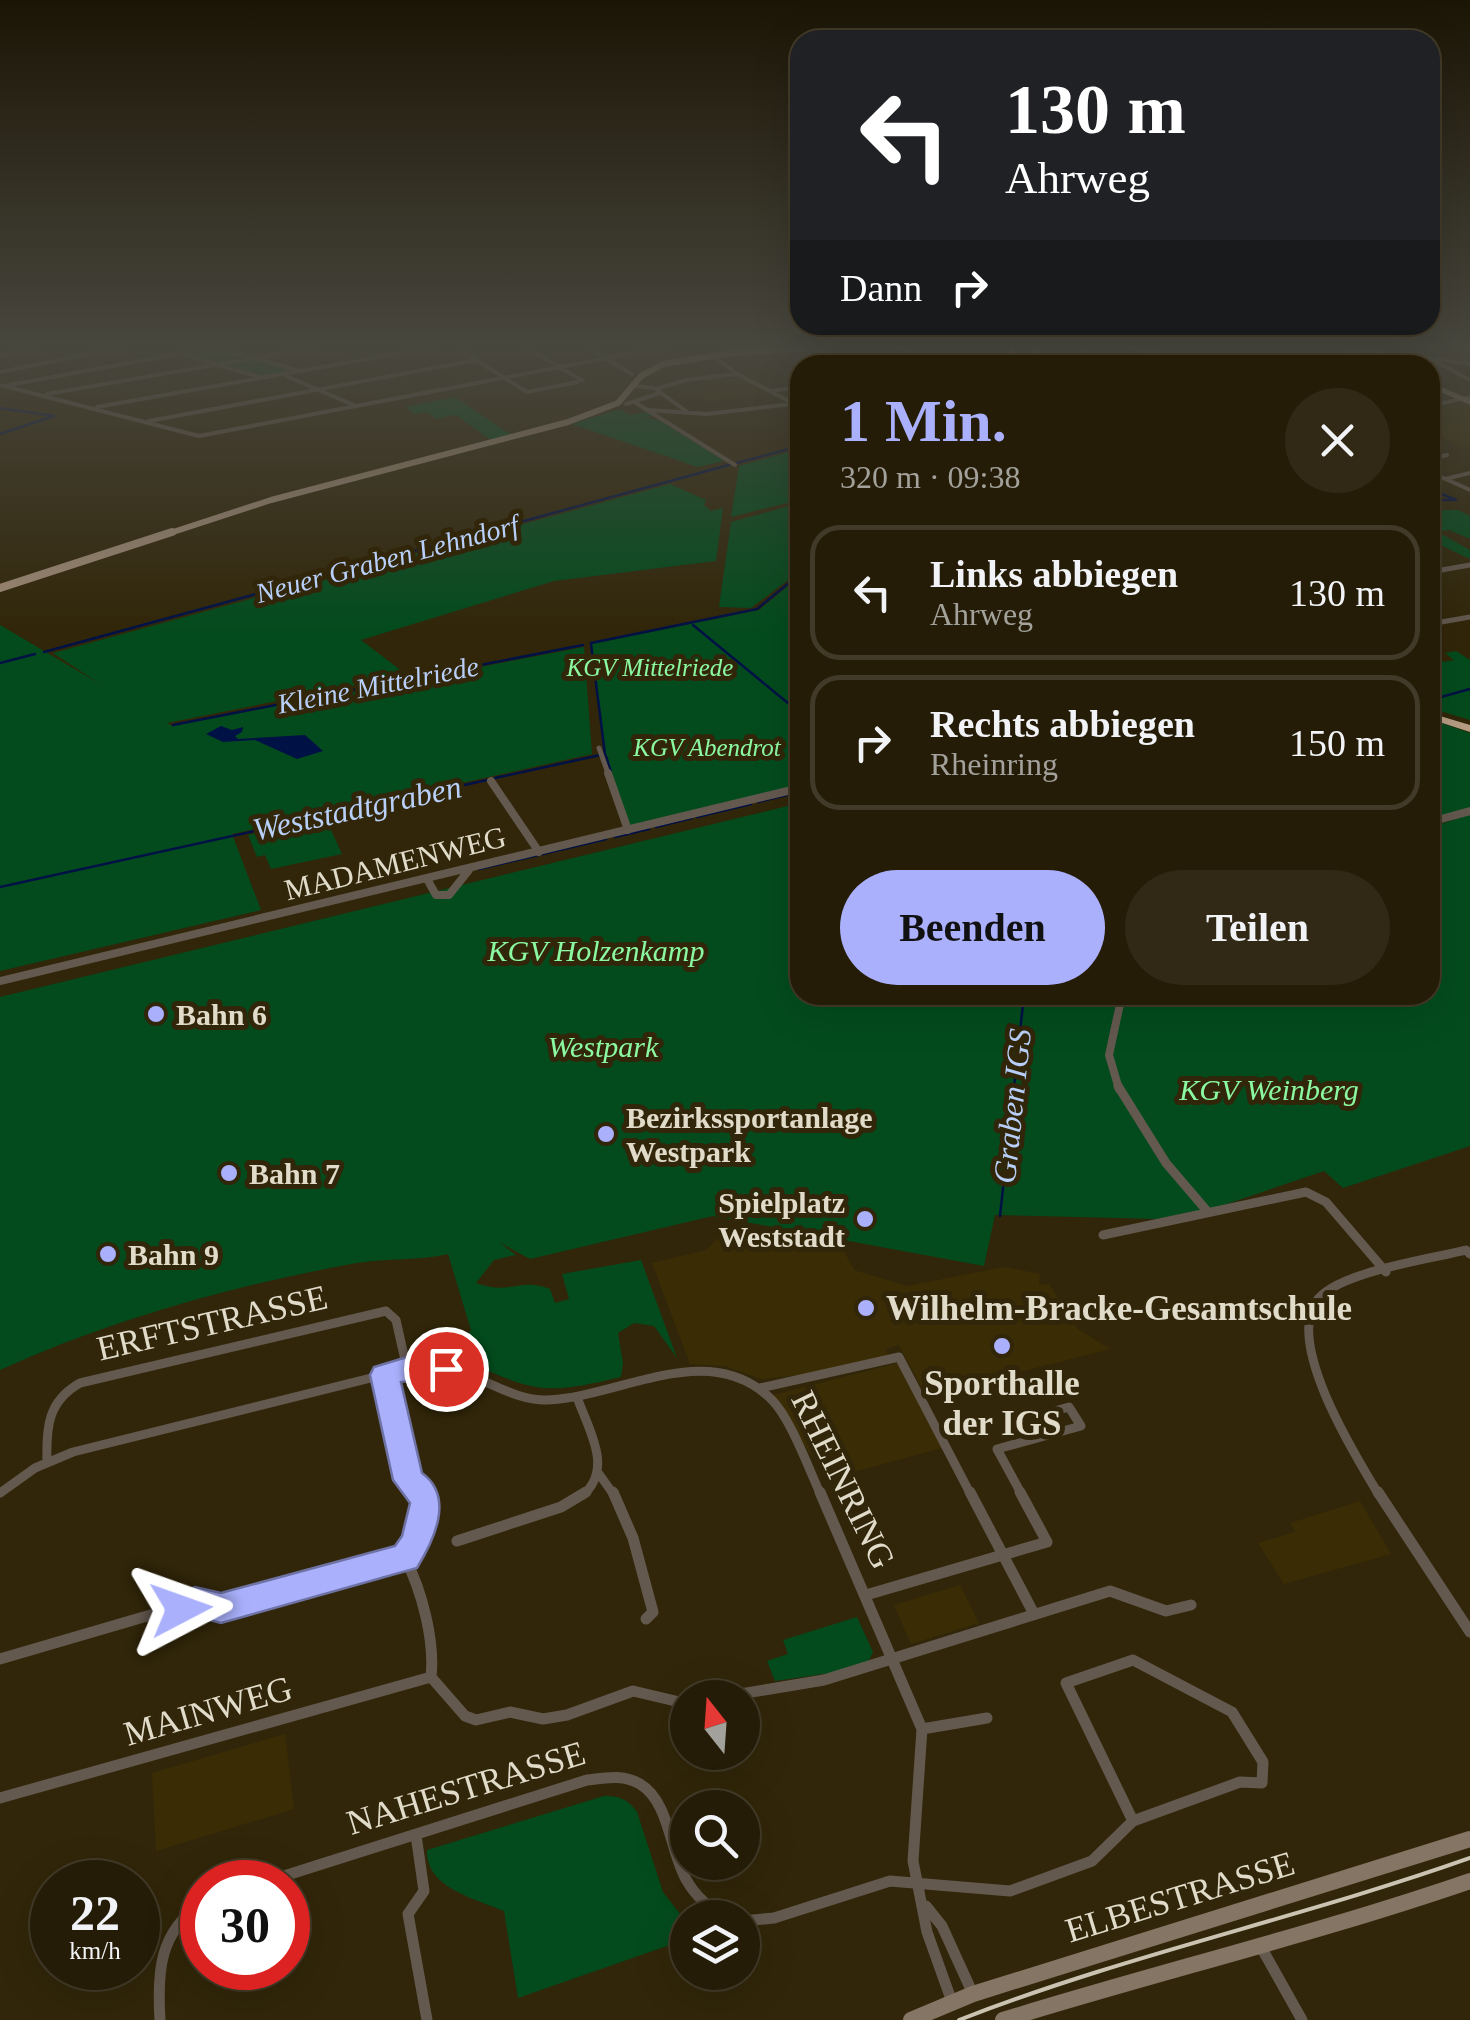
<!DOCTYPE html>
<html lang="de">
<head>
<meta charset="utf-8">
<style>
	:root { --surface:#251c07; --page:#312915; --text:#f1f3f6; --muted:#a3a19b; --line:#423a28; --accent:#aab0fc }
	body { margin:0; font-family:"Times New Roman",serif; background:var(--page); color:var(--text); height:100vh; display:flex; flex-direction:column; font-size:38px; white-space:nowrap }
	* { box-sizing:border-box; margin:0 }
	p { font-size:32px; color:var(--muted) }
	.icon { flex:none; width:55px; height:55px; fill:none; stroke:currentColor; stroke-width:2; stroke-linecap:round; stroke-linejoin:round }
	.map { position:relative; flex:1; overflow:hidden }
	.drawer { position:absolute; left:790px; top:355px; width:650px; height:650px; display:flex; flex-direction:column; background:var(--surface); border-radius:30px; box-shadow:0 10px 40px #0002,0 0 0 2px var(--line) }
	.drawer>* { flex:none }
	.guide { position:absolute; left:790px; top:30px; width:650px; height:305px; border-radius:30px; box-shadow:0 10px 40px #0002,0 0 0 2px var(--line); background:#202124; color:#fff; overflow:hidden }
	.needle { width:65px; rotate:343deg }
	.tools { position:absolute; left:670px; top:1680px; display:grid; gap:20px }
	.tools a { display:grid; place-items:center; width:90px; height:90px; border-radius:50%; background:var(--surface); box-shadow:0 10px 40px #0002,0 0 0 2px var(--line); font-size:50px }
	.speed { position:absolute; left:30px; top:1860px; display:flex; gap:20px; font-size:50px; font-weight:700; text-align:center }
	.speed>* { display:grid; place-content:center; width:130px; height:130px; border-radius:50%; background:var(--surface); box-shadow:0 10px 40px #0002,0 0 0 2px var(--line); line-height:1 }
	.speed small { font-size:25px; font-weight:400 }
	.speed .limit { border:15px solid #d22; background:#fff; color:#111 }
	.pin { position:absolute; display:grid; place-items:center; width:85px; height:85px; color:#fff; margin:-42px; border:5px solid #fff; border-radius:50%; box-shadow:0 2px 10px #0007 }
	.me { position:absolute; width:110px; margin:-55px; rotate:86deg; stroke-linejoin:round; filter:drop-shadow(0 0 8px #0008) }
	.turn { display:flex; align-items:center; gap:35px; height:210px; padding:0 50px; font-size:45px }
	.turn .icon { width:130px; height:130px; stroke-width:2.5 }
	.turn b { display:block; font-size:70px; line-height:85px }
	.then { display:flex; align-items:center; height:95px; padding:0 50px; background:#0003; gap:20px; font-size:38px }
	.round { display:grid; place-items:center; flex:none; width:105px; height:105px; border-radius:52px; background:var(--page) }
	.headline { display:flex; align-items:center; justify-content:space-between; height:170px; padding:0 50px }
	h1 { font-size:60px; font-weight:800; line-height:75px; color:var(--accent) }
	.action { display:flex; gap:20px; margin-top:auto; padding:20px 50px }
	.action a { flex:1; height:115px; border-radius:60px; background:var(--accent); color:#111; font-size:40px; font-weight:800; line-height:115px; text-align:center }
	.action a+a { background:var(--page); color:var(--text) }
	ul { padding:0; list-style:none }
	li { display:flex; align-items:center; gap:30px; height:135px; margin:0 20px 15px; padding:0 30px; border:5px solid var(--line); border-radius:30px }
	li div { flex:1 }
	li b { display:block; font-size:38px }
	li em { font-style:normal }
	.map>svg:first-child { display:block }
	.built { fill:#3a2d06 }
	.green { fill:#034b1d }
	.water { fill:#001145 }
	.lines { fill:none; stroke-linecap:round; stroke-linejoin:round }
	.stream { stroke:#001145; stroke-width:2.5 }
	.street-far4 { stroke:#64594f; stroke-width:4 }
	.street-far3 { stroke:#64594f; stroke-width:5 }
	.street-far2 { stroke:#64594f; stroke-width:8 }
	.street-far1 { stroke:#64594f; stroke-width:9 }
	.street { stroke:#64594f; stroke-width:11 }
	.secondary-far1 { stroke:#857565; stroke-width:5 }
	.secondary { stroke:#857565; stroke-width:16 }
	.primary-far1 { stroke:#9f8a75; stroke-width:6 }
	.primary { stroke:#9f8a75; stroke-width:8 }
	.highway { fill:#b79d84; fill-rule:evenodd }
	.tram { stroke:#cac3b1; stroke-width:4 }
	.route { fill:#aab0fc; stroke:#6e72a4; stroke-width:2.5 }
	.poi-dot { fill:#aab0fc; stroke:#312609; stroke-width:4 }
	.labels { text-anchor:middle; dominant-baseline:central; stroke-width:10; stroke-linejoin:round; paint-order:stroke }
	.far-park-label { font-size:25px; font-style:italic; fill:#8bf9a2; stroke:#312609 }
	.far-water-label { font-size:28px; font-style:italic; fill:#b8d0f9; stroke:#312609 }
	.street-label { font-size:30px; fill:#e1dbca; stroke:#312609 }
	.park-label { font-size:30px; font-style:italic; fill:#8bf9a2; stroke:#312609 }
	.poi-label { font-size:30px; font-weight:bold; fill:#e1dbca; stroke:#312609; text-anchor:start }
	.water-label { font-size:32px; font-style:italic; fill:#b8d0f9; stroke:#312609 }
	.near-poi-label { font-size:35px; font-weight:bold; fill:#e1dbca; stroke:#312609; text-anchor:start }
	.near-street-label { font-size:35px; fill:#e1dbca; stroke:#312609 }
</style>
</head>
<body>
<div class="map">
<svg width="1470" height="2020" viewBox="0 0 1470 2020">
	<rect width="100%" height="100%" fill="#312609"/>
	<path class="built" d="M719 376 724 380 741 378 766 391 706 402 699 392 707 391 702 386 708 384 699 379Z
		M1465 403 1470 405V446L1460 448 1430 429V410Z
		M731 1226 835 1243 843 1249 854 1270 907 1286 1005 1267 1040 1274 1039 1285 1049 1284 1078 1329 1110 1349 926 1396 899 1345 885 1349 889 1356 818 1373 761 1379 725 1366 690 1364 652 1263 706 1250Z
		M898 1363 942 1448 828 1479 770 1396Z
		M1360 1501 1391 1554 1284 1584 1258 1543 1295 1532 1290 1523Z
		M960 1585 979 1623 911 1644 894 1605Z
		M285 1734 294 1809 156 1851 152 1773Z"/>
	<path class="green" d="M216 347 300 372 263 378 180 354Z
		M455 397 508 433 513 434 491 440 456 415 436 419 427 412 415 414 405 407Z
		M620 409 630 415 647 412 652 416 645 418 659 420 724 461 698 467 572 424Z
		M800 449V500L731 517 739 466Z
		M670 484 706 500 704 505 711 511 723 508 716 561 554 581 361 640 407 675 167 723 172 726 584 647 592 754 232 834 261 910 0 971V625L100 684 53 653Z
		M800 503V571L751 608 719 607 731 522Z
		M1430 510H1458L1470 516V539L1449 530 1438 532 1470 550V559L1430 540Z
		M800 576V785L629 826 604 748 592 644 759 610Z
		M1456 651 1470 660V720L1430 708V700L1434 698H1430V653L1444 662 1454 660 1445 653Z
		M1430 719 1470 733V809L1430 820Z
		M800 803V995H1170L1178 1003 1207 995H1430V828L1470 814V1146L1343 1188 1324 1171 1221 1206 1158 1219 995 1215 984 1266 713 1216 530 1259 499 1242 516 1255 494 1260 476 1283C511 1296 518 1277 550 1289L555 1303 569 1299 562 1274 641 1260 677 1358 654 1326 634 1323 618 1333 623 1363 621 1377C544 1395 537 1393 466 1361L462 1340 471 1330 448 1254C418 1261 387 1258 357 1263 235 1285 113 1319 0 1370V997Z
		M326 819 342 854 271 869 265 855 257 857 248 835Z
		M857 1617 873 1652 868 1662 837 1672 775 1681 767 1661 788 1654 783 1640Z
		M604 1796C619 1796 628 1799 637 1812L663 1892 687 1923V1939L518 1998 504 1911C474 1898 426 1888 427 1850Z"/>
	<path class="water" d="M221 726 232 730 243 727 242 732 235 736 238 739 305 735 323 751 297 759 255 740 223 742 206 734Z"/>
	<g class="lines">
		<path class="stream" d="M1260 347 1278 360
			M0 408 54 416 0 434
			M737 463 800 446
			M1430 489 1456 500
			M1430 500H1455
			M693 625 800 713
			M591 643 757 609 800 574
			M44 652 729 465
			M0 663 35 654
			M1430 700 1470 689
			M173 725 583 645
			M606 756 611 772
			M495 778 605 754 591 644
			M758 802 800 792
			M697 817 751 804
			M656 827 692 818
			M615 837 649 829
			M479 869 606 839
			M0 887 487 780
			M1000 1216 1024 995"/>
		<path class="street-far4" d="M216 347 296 370
			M455 347 527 392 578 382
			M526 347 583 381
			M585 347 632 374
			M818 347 841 365
			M900 347 938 365
			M1131 347 1205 365
			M1451 347 1470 350
			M186 355 259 377
			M712 355 737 374 795 404
			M0 356 39 347
			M1197 363 1226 354
			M1470 364 1429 358 1470 380
			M888 365 923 358
			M1065 365 1089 347
			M1290 365 1373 348
			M0 372 124 347
			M286 376 356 406
			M0 385 199 436 665 347
			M9 385 215 347
			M634 386 654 388 686 411
			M656 389 686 380 737 374
			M771 391 800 387
			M47 394 318 347
			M636 403 735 465
			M626 404 660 393
			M1430 406 1470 397
			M97 407 435 347
			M648 410 707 414 800 403
			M149 421 477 360
			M1430 443 1437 446
			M1430 459 1447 455
			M1430 472 1470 490
			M1445 479 1470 473"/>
		<path class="street-far3" d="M1430 572 1470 565
			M1430 624 1470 617
			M599 748 609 776"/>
		<path class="street-far2" d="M608 773 628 830
			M491 781 539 852
			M1430 822 1470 811
			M427 879 436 895H449L469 870
			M0 981 800 788
			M1119 1089 1109 1055 1122 995"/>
		<path class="street-far1" d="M1118 1086 1166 1163 1207 1211
			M1103 1235 1306 1192 1326 1202 1386 1272
			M384 1375 408 1480 421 1495
			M760 1388 899 1357 971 1495
			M577 1397C588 1429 614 1468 583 1495
			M47 1461C46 1427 48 1401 80 1383L386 1311 396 1320 407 1369
			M599 1474 614 1495
			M0 1493 35 1468 73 1452 407 1369C424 1370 444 1368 460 1373 490 1380 515 1401 547 1400 621 1397 709 1337 772 1400 791 1419 809 1470 821 1495
			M1022 1495 997 1449 1081 1426 1069 1407 1044 1414 1054 1433
			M1379 1495C1355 1455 1288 1348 1315 1303 1333 1272 1432 1259 1466 1250L1470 1254"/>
		<path class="street" d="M419 1492 423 1518 405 1558C422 1591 435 1641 431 1677
			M613 1492 633 1538 653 1612 646 1619
			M820 1492 922 1729 913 1861 927 1932 952 2002
			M970 1492 1034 1614
			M1378 1492 1470 1632
			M457 1541 561 1507 586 1492
			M866 1595 1047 1542 1020 1492
			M0 1659 195 1602 221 1608 405 1558
			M1133 1660 1232 1712 1263 1762 1262 1783 1240 1782 1133 1821 1066 1683Z
			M431 1677 465 1716 476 1720 510 1712 543 1719 567 1715 633 1691 688 1704
			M716 1698 824 1680 1110 1591 1166 1611 1191 1605
			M922 1729 987 1718
			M0 1798 431 1677
			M416 1835 424 1891 408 1914 427 2020
			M265 1882 587 1780C605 1778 623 1774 640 1784 670 1802 670 1853 687 1881 697 1898 709 1907 725 1918
			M926 1906 942 1926 973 1994
			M742 1921 774 1918 890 1881 1010 1891 1092 1861 1133 1821
			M1261 1947 1302 2020
			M160 2020C157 1972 159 1932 202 1903"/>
		<path class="secondary-far1" d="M1372 347 1396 365
			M1430 385 1470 402"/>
		<path class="secondary" d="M911 2020 973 1994 1470 1839
			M1003 2020C1158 1972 1316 1934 1470 1881"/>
		<path class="primary-far1" d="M164 535 271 500 568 422 618 403 641 376 663 364 731 353 822 347"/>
		<path class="primary" d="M0 588 172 532"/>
		<path class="highway" d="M1009 347H1015L1016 365H1010Z
			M1034 347H1041L1029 365H1023Z
			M1430 713 1470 725V732L1430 719Z"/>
		<path class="tram" d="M959 2020C1125 1955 1301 1918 1470 1858"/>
	</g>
	<linearGradient id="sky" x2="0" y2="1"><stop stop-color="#1b1505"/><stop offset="0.55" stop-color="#48473e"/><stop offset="1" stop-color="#48473e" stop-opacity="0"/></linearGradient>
	<rect width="1470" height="630" fill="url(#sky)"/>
	<path class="route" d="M407 1357 457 1361 461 1369 457 1377 401 1382 422 1473C455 1497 434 1540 417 1568L221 1623 198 1617 181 1624 169 1620 164 1609 169 1598 195 1587 221 1593 395 1546 402 1536 410 1503 393 1480 370 1375 374 1367Z"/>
	<g class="poi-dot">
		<circle cx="156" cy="1014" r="10"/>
		<circle cx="606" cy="1134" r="10"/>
		<circle cx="229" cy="1173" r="10"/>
		<circle cx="865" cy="1219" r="10"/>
		<circle cx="108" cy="1254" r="10"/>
		<circle cx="866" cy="1308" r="10"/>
		<circle cx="1002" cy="1346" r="10"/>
	</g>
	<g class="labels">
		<g class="far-park-label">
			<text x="650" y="667">KGV Mittelriede</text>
			<text x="707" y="747">KGV Abendrot</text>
		</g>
		<g class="far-water-label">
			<text transform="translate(387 559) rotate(-15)">Neuer Graben Lehndorf</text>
			<text transform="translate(378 685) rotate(-11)">Kleine Mittelriede</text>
		</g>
		<g class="street-label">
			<text transform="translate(395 863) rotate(-14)">MADAMENWEG</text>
		</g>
		<g class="park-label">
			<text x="596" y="950">KGV Holzenkamp</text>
			<text x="603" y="1046">Westpark</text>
			<text x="1269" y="1089">KGV Weinberg</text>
		</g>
		<g class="poi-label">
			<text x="176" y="1014">Bahn 6</text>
			<text x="626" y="1117">Bezirkssportanlage<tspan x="626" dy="34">Westpark</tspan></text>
			<text x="249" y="1173">Bahn 7</text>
			<text x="845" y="1202" text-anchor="end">Spielplatz<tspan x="845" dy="34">Weststadt</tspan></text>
			<text x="128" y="1254">Bahn 9</text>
		</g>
		<g class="water-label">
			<text transform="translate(357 808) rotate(-12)">Weststadtgraben</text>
			<text transform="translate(1012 1106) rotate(-84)">Graben IGS</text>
		</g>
		<g class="near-poi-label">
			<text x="886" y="1308">Wilhelm-Bracke-Gesamtschule</text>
			<text x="1002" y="1383" text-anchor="middle">Sporthalle<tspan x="1002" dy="40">der IGS</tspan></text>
		</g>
		<g class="near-street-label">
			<text transform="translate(212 1323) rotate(-13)">ERFTSTRASSE</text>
			<text transform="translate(843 1480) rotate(64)">RHEINRING</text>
			<text transform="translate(208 1711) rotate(-16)">MAINWEG</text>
			<text transform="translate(466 1788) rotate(-17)">NAHESTRASSE</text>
			<text transform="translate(1180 1897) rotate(-17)">ELBESTRASSE</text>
		</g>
	</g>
</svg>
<div class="tools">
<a><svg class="needle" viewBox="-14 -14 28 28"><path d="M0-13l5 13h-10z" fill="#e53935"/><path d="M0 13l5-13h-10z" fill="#a3a19b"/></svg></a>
<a><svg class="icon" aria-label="search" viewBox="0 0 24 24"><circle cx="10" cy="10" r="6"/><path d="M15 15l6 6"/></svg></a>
<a><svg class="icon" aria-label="layers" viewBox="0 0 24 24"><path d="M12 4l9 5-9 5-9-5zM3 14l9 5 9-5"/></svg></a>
</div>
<div class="speed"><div>22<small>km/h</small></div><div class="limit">30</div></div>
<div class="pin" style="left:446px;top:1369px;background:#d93025"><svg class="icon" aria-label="arrive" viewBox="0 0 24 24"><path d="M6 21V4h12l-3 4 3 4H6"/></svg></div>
<svg class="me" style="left:181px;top:1609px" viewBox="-20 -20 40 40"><path d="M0-17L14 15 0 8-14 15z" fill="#aab0fc" stroke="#fff" stroke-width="4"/></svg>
<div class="guide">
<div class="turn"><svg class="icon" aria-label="left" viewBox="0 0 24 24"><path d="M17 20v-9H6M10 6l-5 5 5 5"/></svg><div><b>130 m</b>Ahrweg</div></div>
<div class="then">Dann<svg class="icon" aria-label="right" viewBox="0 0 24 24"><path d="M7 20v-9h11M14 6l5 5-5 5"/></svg></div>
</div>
<section class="drawer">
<div class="headline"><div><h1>1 Min.</h1><p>320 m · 09:38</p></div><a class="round"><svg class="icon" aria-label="close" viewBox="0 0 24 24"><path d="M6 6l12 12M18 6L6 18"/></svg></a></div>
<ul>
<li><svg class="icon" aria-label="left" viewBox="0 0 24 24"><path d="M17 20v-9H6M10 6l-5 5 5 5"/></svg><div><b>Links abbiegen</b><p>Ahrweg</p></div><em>130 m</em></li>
<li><svg class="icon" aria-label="right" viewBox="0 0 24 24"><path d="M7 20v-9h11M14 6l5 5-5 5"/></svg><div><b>Rechts abbiegen</b><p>Rheinring</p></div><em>150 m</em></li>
</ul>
<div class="action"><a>Beenden</a><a>Teilen</a></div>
</section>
</div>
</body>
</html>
